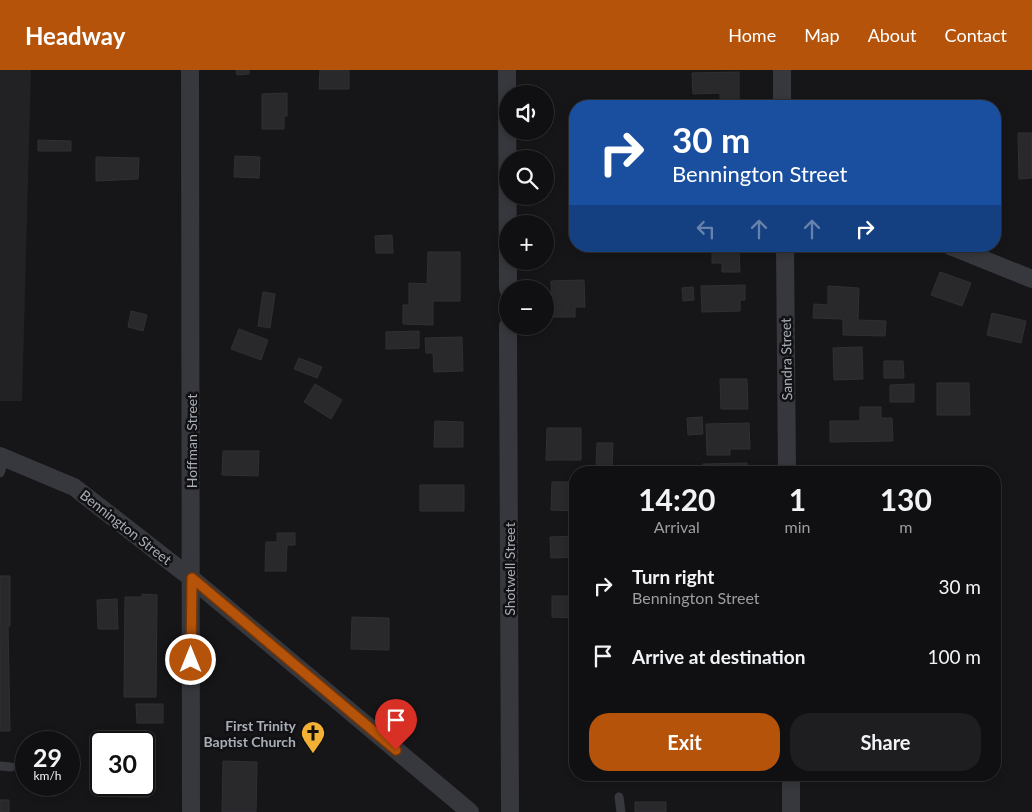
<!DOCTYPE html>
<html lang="en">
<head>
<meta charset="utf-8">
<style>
	:root { --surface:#101012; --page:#1e1e20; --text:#f1f3f6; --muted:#9c9d9f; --line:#303032; --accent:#b45309 }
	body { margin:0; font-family:Lato,sans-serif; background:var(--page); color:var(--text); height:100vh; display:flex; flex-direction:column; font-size:19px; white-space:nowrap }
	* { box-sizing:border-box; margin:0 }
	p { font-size:16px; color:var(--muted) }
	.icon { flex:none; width:28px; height:28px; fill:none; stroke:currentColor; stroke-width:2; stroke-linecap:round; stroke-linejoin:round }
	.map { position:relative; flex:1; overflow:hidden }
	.panel { position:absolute; left:569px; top:396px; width:432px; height:315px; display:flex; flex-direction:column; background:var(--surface); border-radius:20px; box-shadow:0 2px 8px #0003,0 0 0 1px var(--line) }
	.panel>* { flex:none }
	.guide { position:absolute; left:569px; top:30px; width:432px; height:152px; border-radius:20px; box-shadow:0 2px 8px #0003,0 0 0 1px var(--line); background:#1a4fa0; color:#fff; overflow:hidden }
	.fabs { position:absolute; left:499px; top:15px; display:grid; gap:10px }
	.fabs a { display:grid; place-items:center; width:55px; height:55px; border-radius:50%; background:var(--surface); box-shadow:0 2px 8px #0003,0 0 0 1px var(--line); font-size:25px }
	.speed { position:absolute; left:15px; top:661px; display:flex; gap:10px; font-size:25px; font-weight:700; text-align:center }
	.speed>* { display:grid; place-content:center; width:65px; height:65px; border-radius:50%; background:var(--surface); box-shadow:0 2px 8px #0003,0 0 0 1px var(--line); line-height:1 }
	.speed small { font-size:12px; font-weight:400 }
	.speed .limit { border:2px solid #111; border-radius:8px; background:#fff; color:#111 }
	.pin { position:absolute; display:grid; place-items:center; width:42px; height:42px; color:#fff; margin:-51px -21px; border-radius:50% 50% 50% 0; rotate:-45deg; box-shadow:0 0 5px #0007 }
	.pin .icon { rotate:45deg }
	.me { position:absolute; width:55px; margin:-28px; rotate:0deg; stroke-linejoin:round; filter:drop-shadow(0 0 4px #0008) }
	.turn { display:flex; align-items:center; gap:18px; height:105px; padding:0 20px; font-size:22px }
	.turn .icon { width:65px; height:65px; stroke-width:2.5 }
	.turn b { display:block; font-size:35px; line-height:42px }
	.lanes { display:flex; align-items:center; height:48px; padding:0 20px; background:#0003; justify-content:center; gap:25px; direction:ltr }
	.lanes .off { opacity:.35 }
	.eta { display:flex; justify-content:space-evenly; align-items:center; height:85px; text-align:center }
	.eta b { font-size:30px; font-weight:700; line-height:35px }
	.cta { display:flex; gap:10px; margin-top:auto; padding:10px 20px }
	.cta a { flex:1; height:58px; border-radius:20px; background:var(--accent); color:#fff; font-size:20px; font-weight:700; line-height:58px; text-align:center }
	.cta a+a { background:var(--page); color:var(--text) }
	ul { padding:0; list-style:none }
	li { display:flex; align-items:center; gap:15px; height:70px; padding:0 20px }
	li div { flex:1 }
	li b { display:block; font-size:19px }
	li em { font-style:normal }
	header { display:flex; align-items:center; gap:30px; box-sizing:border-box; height:70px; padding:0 25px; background:var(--accent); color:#fff }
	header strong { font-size:24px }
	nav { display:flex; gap:28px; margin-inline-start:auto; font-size:18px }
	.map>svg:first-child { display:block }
	.built { fill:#222225 }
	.building { fill:#29292c; stroke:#303034 }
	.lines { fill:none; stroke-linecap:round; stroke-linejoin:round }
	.lane { stroke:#37383d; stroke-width:9 }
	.street { stroke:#37383d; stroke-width:18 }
	.route-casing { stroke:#753606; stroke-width:12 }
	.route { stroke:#b45309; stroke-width:9 }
	.labels { text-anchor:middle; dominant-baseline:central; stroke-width:5; stroke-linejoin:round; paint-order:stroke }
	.street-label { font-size:14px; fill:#a8adb8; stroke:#111113 }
	.poi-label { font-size:14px; font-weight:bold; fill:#a8adb8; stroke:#111113; text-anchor:end }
</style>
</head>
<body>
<header>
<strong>Headway</strong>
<nav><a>Home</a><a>Map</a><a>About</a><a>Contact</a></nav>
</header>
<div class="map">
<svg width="1032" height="742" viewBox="0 0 1032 742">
	<rect width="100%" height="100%" fill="#161618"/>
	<path class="built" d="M0 0H31L22 331H0Z"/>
	<path class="building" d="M236 0H249V4L237 5Z
		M320 0H349V19H319Z
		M739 2V36H720V23L693 24 692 3Z
		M287 23V46H284V59H262V24Z
		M1018 63H1032V108L1019 109Z
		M38 70 71 71V81H38Z
		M235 86 260 87 259 108 234 107Z
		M96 87 139 88 138 109 96 111Z
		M392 165 393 183H376L375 166Z
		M712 176H739L740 202H722V193H712Z
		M428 182H460V231H433V255L403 254V235H409V213L427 214Z
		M940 202 971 213 962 236 931 225Z
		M584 210 585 237H575V247H552L551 211Z
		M745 215V230H740V241L702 242 701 216Z
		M828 216 859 218 858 250 886 251 885 266 843 265V249L813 248 814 234 828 235Z
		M693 217 694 230 683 231 682 218Z
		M263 222 275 224 270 258 258 256Z
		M131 241 147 245 143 261 128 257Z
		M992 243 1026 251 1021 273 987 265Z
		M239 259 268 270 261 290 231 279Z
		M419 261V278L386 279V262Z
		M462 267 463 301 434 302 433 283H426L425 268Z
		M862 277 863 309 834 310 833 278Z
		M299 288 322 297 317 308 294 299Z
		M884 291H903L904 308H884Z
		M720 309H747L748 339H721Z
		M937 313H969L970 345H937Z
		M315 314 342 330 331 349 304 332Z
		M914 314V332H890V315Z
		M860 337H881V348H892L893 371 830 372V351H860Z
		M702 347 703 364 688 365 687 348Z
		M435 351 463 352V377H434Z
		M749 353 750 379H730V385H707L706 354Z
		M547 358H581V390H546Z
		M597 373H613L612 397H596Z
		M223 381H259L258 406 222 405Z
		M747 393V402H703V394Z
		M552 412H575V441L551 440Z
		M420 415H464V441H420Z
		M277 463H295V475H287L286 501H265L266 472H277Z
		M575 466V487L551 488 550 467Z
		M0 506H10V556H8L10 661H0Z
		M142 524 157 525 156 627H124L125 527H142Z
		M552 526H575V548L552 547Z
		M117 529 118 559H98L97 530Z
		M352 547 389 548V580L351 579Z
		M136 634H163V653H137Z
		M223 691 257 692 256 742H222Z
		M144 701H148L149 727H121V715H144Z
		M0 730H9V742H0Z
		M635 732H666V742H635Z"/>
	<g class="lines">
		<path class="lane" d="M0 403 5 388
			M0 696 11 697
			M619 727 621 742"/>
		<path class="street" d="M190 0 191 742
			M507 0 508 219
			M782 0V36
			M785 176 787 402
			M950 176 1032 209
			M508 256 510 742
			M0 386 74 417 191 508 470 742
			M791 705V742"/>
	</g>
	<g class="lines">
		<g class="route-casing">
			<path id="route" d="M191 590 192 508 396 680"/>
		</g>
		<use href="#route" class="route"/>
	</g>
	<defs>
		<g id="church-pin" transform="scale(1.25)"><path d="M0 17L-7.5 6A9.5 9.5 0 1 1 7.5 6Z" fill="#f2b134" stroke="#111113"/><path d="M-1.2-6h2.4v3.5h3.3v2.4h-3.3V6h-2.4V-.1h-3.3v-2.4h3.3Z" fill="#111"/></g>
	</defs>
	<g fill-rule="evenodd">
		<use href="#church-pin" x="313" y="663"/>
	</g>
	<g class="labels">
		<g class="street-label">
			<text transform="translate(786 289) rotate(-91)">Sandra Street</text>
			<text transform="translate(191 371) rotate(-90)">Hoffman Street</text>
			<text transform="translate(126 457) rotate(38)">Bennington Street</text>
			<text transform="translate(509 499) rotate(-90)">Shotwell Street</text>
		</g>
		<g class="poi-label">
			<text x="296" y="655">First Trinity<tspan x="296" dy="16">Baptist Church</tspan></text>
		</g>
	</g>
</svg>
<div class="fabs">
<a><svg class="icon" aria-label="sound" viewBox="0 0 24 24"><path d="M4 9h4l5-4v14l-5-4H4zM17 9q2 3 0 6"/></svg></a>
<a><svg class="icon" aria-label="search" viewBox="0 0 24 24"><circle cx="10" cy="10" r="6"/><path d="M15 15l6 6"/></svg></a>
<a>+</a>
<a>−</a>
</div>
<div class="speed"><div>29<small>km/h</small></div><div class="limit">30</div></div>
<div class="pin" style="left:396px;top:680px;background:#d93025"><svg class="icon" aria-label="arrive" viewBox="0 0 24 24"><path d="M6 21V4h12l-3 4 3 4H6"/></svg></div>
<svg class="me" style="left:191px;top:590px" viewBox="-20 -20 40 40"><circle r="17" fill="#b45309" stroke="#fff" stroke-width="3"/><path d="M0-11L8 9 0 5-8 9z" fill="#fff"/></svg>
<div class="guide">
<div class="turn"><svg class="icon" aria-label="right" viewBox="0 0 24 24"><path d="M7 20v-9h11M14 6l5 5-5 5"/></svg><div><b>30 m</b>Bennington Street</div></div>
<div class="lanes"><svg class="icon off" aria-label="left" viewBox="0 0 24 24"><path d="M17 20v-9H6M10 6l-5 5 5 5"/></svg><svg class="icon off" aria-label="ahead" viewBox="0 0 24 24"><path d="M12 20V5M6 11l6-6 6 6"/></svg><svg class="icon off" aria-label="ahead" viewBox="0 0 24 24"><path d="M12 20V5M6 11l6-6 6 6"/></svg><svg class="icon" aria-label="right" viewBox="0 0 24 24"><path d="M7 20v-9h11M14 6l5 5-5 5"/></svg></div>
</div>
<section class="panel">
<div class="eta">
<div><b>14:20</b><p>Arrival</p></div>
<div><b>1</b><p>min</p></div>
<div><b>130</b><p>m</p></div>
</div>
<ul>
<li><svg class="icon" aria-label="right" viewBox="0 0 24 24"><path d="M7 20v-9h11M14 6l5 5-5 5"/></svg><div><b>Turn right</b><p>Bennington Street</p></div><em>30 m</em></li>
<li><svg class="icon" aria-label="arrive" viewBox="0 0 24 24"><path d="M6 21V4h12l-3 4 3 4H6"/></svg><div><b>Arrive at destination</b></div><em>100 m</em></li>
</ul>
<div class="cta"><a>Exit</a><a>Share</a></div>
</section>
</div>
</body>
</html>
